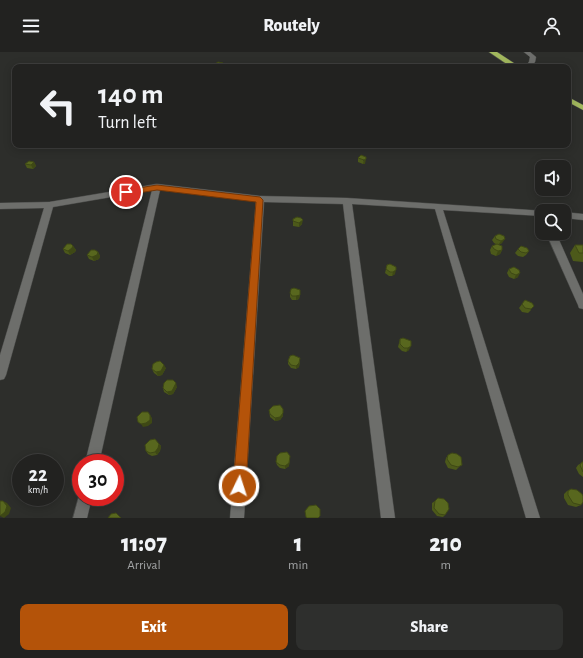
<!DOCTYPE html>
<html lang="en">
<head>
<meta charset="utf-8">
<style>
	:root { --surface:#222220; --page:#2e2f2d; --text:#f1f3f6; --muted:#a2a4a5; --line:#3f3f3e; --accent:#b45309 }
	body { margin:0; font-family:"Alegreya Sans",sans-serif; background:var(--page); color:var(--text); height:100vh; display:flex; flex-direction:column; font-size:15px; white-space:nowrap }
	* { box-sizing:border-box; margin:0 }
	p { font-size:13px; color:var(--muted) }
	.icon { flex:none; width:22px; height:22px; fill:none; stroke:currentColor; stroke-width:2; stroke-linecap:round; stroke-linejoin:round }
	.map { position:relative; height:466px; overflow:hidden }
	.drawer { display:flex; flex-direction:column; background:var(--surface); flex:1 }
	.drawer>* { flex:none }
	.guide { position:absolute; left:12px; top:12px; width:559px; height:84px; border-radius:8px; box-shadow:0 2px 10px #0003,0 0 0 1px var(--line); background:#222220; color:var(--text); overflow:hidden }
	.tools { position:absolute; left:535px; top:108px; display:grid; gap:8px }
	.tools a { display:grid; place-items:center; width:36px; height:36px; border-radius:8px; background:var(--surface); box-shadow:0 2px 10px #0003,0 0 0 1px var(--line); font-size:20px }
	.speed { position:absolute; left:12px; top:402px; display:flex; gap:8px; font-size:20px; font-weight:700; text-align:center }
	.speed>* { display:grid; place-content:center; width:52px; height:52px; border-radius:50%; background:var(--surface); box-shadow:0 2px 10px #0003,0 0 0 1px var(--line); line-height:1 }
	.speed small { font-size:10px; font-weight:400 }
	.speed .limit { border:6px solid #d22; background:#fff; color:#111 }
	.pin { position:absolute; display:grid; place-items:center; width:34px; height:34px; color:#fff; margin:-17px; border:2px solid #fff; border-radius:50%; box-shadow:0 1px 4px #0007 }
	.me { position:absolute; width:44px; margin:-22px; rotate:4deg; stroke-linejoin:round; filter:drop-shadow(0 0 3px #0008) }
	.turn { display:flex; align-items:center; gap:14px; height:84px; padding:0 20px; font-size:18px }
	.turn .icon { width:52px; height:52px; stroke-width:2.5 }
	.turn b { display:block; font-size:28px; line-height:34px }
	.eta { display:flex; justify-content:space-evenly; align-items:center; height:68px; text-align:center }
	.eta b { font-size:24px; font-weight:800; line-height:28px }
	.action { display:flex; gap:8px; margin-top:auto; padding:8px 20px }
	.action a { flex:1; height:46px; border-radius:8px; background:var(--accent); color:#fff; font-size:16px; font-weight:800; line-height:46px; text-align:center }
	.action a+a { background:var(--page); color:var(--text) }
	header { display:flex; justify-content:space-between; align-items:center; height:52px; padding:0 20px; background:var(--surface); font-size:18px; font-weight:800 }
	.map>svg:first-child { display:block }
	.lines { fill:none; stroke-linecap:round; stroke-linejoin:round }
	.minor-casing { stroke:#494a48; stroke-width:1 }
	.highway-casing { stroke:#494a48; stroke-width:1 }
	.minor { fill:#6d6e6b; fill-rule:evenodd }
	.highway { fill:#a2b85d; fill-rule:evenodd }
	.wall { fill:#4c591a }
	.shaded-wall { fill:#3e4815 }
	.building { fill:#58671e; stroke:#3e4815 }
	.route { fill:#b45309; stroke:#753606 }
</style>
</head>
<body>
<header><svg class="icon" aria-label="menu" viewBox="0 0 24 24"><path d="M4 6h16M4 12h16M4 18h16"/></svg>Routely<svg class="icon" aria-label="person" viewBox="0 0 24 24"><circle cx="12" cy="8" r="4"/><path d="M4 21q1-7 8-7t8 7"/></svg></header>
<div class="map">
<svg width="583" height="466" viewBox="0 0 583 466">
	<rect width="100%" height="100%" fill="#2d2e2b"/>
	<g class="lines">
		<g class="minor-casing">
			<path id="minor" d="M524 0H530L536 5 535 10 530 15H524L529 10 530 5Z
				M157 132 260 144 347 146 545 159H542V164L443 158 540 466H526L435 157 352 152 395 466H381L343 152 264 150 244 466H230L256 149 160 138 99 411H85L152 138 53 155 6 323 4 327 0 328V303L44 156 0 157V151L49 150Z
				M564 160 583 162V168L564 166Z
				M546 181H556L583 242V257L579 256 578 253Z
				M80 440 81 445H92L87 466H73Z"/>
		</g>
		<g class="highway-casing">
			<path id="highway" d="M489 0H497L520 15H511Z
				M568 45 583 53V58L568 50Z"/>
		</g>
		<use href="#minor" class="minor"/>
		<use href="#highway" class="highway"/>
	</g>
	<path class="wall" d="M218 10 224 15H215V12Z
		M30 93H40V96L32 97Z
		M361 103 365 112H363L358 110V106Z
		M34 110 36 114 33 117 27 116 25 112Z
		M293 167 302 172 299 175 293 174Z
		M495 184H504L502 191 498 193 494 191 492 188Z
		M575 193H583V210L573 209 570 201Z
		M73 194 76 198 75 200 70 203 65 201 63 197Z
		M492 194 502 198 500 202 496 204 491 202 490 198Z
		M518 197 529 199 526 203 523 205 518 204 515 201Z
		M98 200 100 204 99 207 94 209 89 207 87 203Z
		M390 212 395 222 392 224H389L385 221 387 213Z
		M514 215 518 225 514 227 509 225 507 221 509 217Z
		M290 241 300 242 299 247 296 248H292L290 245Z
		M525 248 531 258 528 261 522 260 519 256Z
		M400 287 409 298 406 300 402 299 398 295Z
		M288 309H300L299 315 296 317 291 316 288 312Z
		M166 316 162 323 158 324 154 321 152 317Z
		M177 335 173 342 169 343 164 340 163 336Z
		M283 357V364L280 368 275 369 270 365 269 358Z
		M159 392 161 394 160 399 157 403 152 404 148 402 146 399Z
		M448 403 459 415 456 418 448 416 445 410 446 406Z
		M290 404 289 414 285 417 280 416 277 413 276 410Z
		M583 410V425L579 422 576 416 578 413Z
		M571 437 581 453 576 455 568 453 564 446V442L567 439Z
		M435 449 445 463 443 465 437 464 432 458V451Z"/>
	<path class="shaded-wall" d="M223 11 224 15H220L219 13Z
		M366 107 365 112H363L364 108Z
		M34 110 36 114 33 117 31 113Z
		M303 168 302 172 299 175V171Z
		M505 187 502 191 498 193 501 189Z
		M73 194 76 198 75 200 70 203 68 199Z
		M502 198 500 202 496 204 498 199Z
		M98 200 100 204 99 207 94 209 92 205Z
		M396 218 395 222 392 224 393 220Z
		M520 221 518 225 514 227 516 223Z
		M300 238 299 247 296 248V244Z
		M411 294 409 298 406 300 408 296Z
		M300 306 299 315 296 317V314Z
		M164 313 166 316 162 323 158 324 156 320Z
		M176 331 177 335 173 342 169 343 167 340Z
		M283 361V364L280 368 275 369V366Z
		M150 363 152 366V371L148 374 143 375 141 372Z
		M159 392 161 394 160 399 157 403 155 400Z
		M290 404 289 414 285 417V414Z
		M3 449 7 451 11 456 9 462 4 466 0 464Z"/>
	<path class="building" d="M218 10 223 11 219 13 215 12Z
		M361 103 366 105V107L364 108 358 106Z
		M29 109 34 110 31 113 25 112Z
		M297 165 301 166 303 168 299 171 293 169V167Z
		M499 182 504 184 505 187 501 189 496 187 495 184Z
		M67 192H71L73 194 72 196 68 199 63 197Z
		M497 192 502 194V198L498 199 494 197 492 194Z
		M575 193H583V201H579Z
		M521 194 527 196 529 199 526 201 521 200 518 197Z
		M91 198H95L98 200 97 203 92 205 87 203Z
		M390 212 396 215V218L393 220H390L386 217 387 213Z
		M514 215 519 218 520 221 516 223 511 221 509 217Z
		M294 236 300 238V243L296 244H292L290 241 291 237Z
		M525 248 532 251 534 254 531 257 525 256 522 252Z
		M403 286 411 289V294L408 296H404L400 292V287Z
		M293 303 300 306 299 311 296 314 291 313 288 309 290 304Z
		M160 309 164 313 161 319 156 320 152 317 153 312 156 310Z
		M167 328H173L176 331 172 339 167 340 163 336 164 331Z
		M280 353 283 357V361L280 365 275 366 270 362 269 358 273 354Z
		M142 360H148L150 363V368L146 371 141 372 138 370 137 365Z
		M155 387 159 392 158 396 155 400 150 401 146 399 145 393 150 388Z
		M287 400 290 404 289 411 285 414 280 413 276 410 277 404 280 401Z
		M452 401 457 402 461 405 462 413 458 415 451 413 447 407 448 403Z
		M582 410H583V420L580 413Z
		M571 437 577 438 582 442 583 444V450L581 453 573 451 568 443V439Z
		M438 446 444 447 448 451 449 457 445 463 439 462 434 456 435 449Z
		M0 449H3L7 454 5 460 0 464Z
		M316 453 320 457V464L318 466H307L306 465 305 459 309 454Z
		M116 461 121 466H108L111 462Z"/>
	<path class="route" d="M157 133 260 145 263 148 246 434 244 439 239 440 235 439 233 434 256 150 157 138 126 143 122 140 126 138Z"/>
</svg>
<div class="tools">
<a><svg class="icon" aria-label="sound" viewBox="0 0 24 24"><path d="M4 9h4l5-4v14l-5-4H4zM17 9q2 3 0 6"/></svg></a>
<a><svg class="icon" aria-label="search" viewBox="0 0 24 24"><circle cx="10" cy="10" r="6"/><path d="M15 15l6 6"/></svg></a>
</div>
<div class="speed"><div>22<small>km/h</small></div><div class="limit">30</div></div>
<div class="pin" style="left:126px;top:140px;background:#d93025"><svg class="icon" aria-label="arrive" viewBox="0 0 24 24"><path d="M6 21V4h12l-3 4 3 4H6"/></svg></div>
<svg class="me" style="left:239px;top:434px" viewBox="-20 -20 40 40"><circle r="17" fill="#b45309" stroke="#fff" stroke-width="3"/><path d="M0-11L8 9 0 5-8 9z" fill="#fff"/></svg>
<div class="guide">
<div class="turn"><svg class="icon" aria-label="left" viewBox="0 0 24 24"><path d="M17 20v-9H6M10 6l-5 5 5 5"/></svg><div><b>140 m</b>Turn left</div></div>
</div>
</div>
<section class="drawer">
<div class="eta">
<div><b>11:07</b><p>Arrival</p></div>
<div><b>1</b><p>min</p></div>
<div><b>210</b><p>m</p></div>
</div>
<div class="action"><a>Exit</a><a>Share</a></div>
</section>
</body>
</html>
